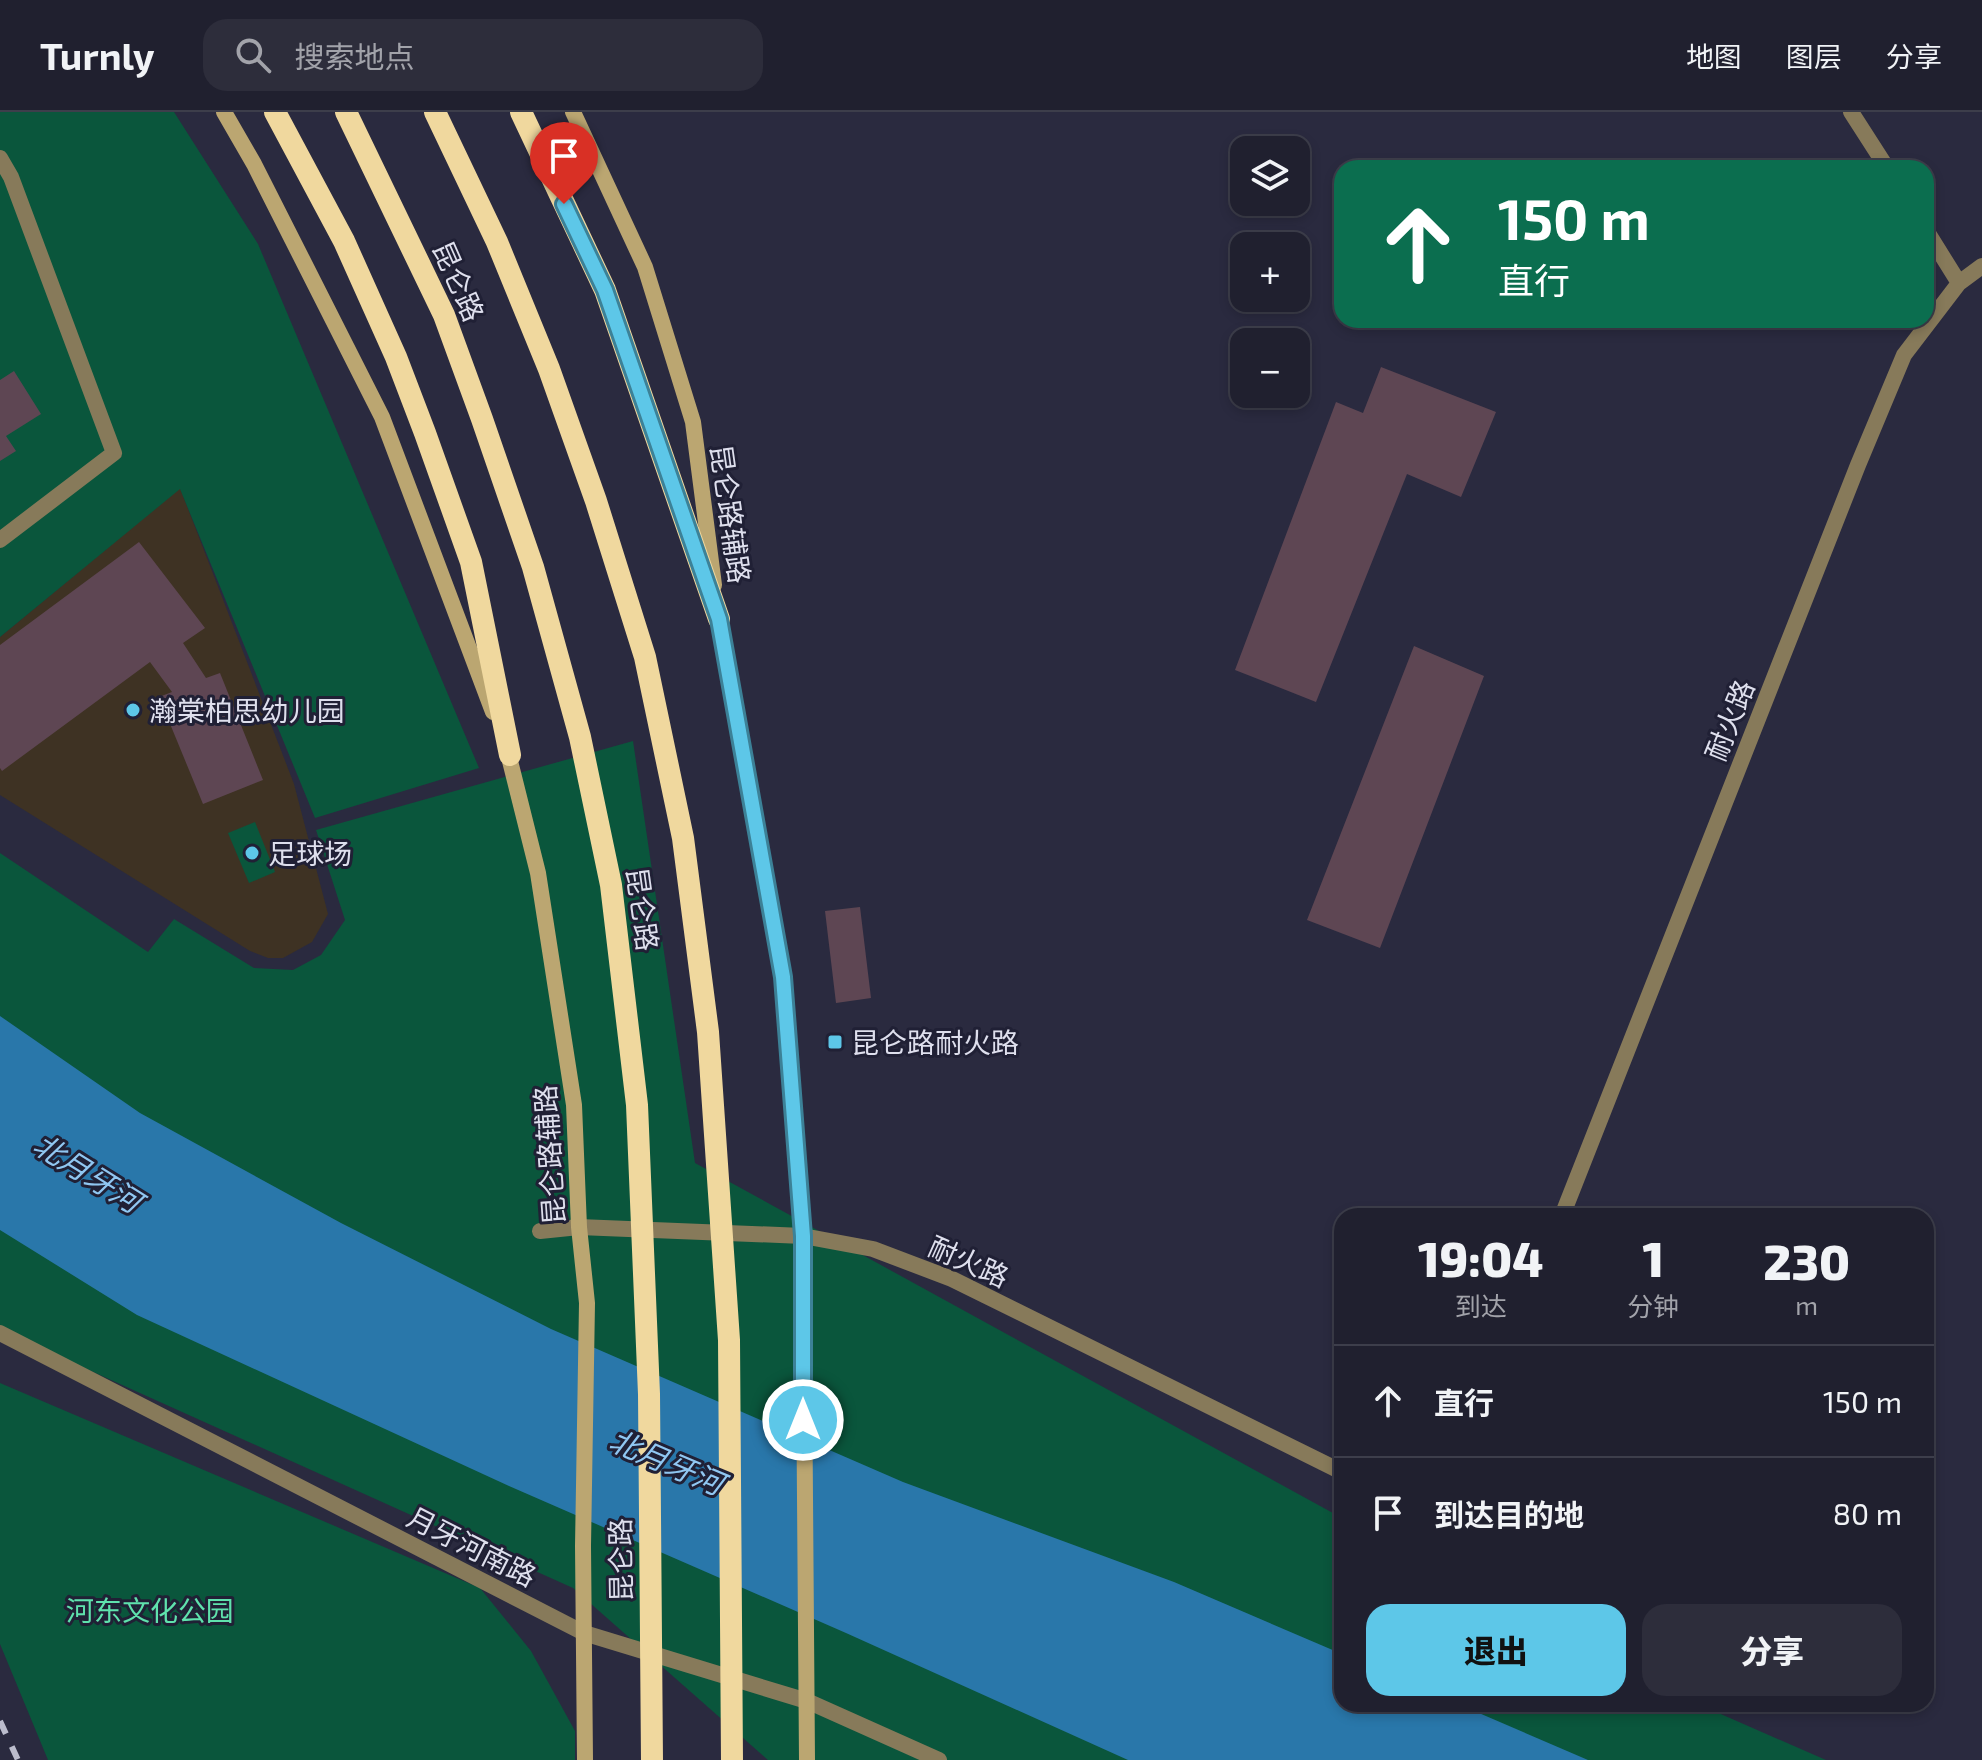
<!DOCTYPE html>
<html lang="zh">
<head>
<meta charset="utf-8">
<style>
	:root { --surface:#20202f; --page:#2d2d3b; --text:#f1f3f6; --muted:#a2a3aa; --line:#3d3e4b; --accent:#5dc7e8 }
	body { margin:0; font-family:"Exo 2","Noto Sans SC",sans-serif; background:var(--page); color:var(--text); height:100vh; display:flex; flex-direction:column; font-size:30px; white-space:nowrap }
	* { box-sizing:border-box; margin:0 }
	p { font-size:26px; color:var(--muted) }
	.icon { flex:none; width:44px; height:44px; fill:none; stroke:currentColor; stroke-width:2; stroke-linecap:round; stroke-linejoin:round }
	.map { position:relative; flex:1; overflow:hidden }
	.details { position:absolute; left:1334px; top:1096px; width:600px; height:504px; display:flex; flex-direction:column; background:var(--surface); border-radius:24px; box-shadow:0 4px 12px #0003,0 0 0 2px var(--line) }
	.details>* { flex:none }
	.banner { position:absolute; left:1334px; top:48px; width:600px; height:168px; border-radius:24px; box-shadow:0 4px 12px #0003,0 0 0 2px var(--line); background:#0b6e4f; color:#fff; overflow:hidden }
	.buttons { position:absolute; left:1230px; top:24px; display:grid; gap:16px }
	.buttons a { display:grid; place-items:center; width:80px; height:80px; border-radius:16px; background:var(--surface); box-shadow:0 4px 12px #0003,0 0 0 2px var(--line); font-size:40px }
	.pin { position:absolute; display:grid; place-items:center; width:68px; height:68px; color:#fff; margin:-82px -34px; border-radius:50% 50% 50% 0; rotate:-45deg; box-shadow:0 0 8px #0007 }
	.pin .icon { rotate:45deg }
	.me { position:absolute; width:88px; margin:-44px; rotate:0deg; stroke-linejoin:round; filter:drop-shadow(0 0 6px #0008) }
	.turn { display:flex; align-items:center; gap:28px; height:168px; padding:0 32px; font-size:36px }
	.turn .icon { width:104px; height:104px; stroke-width:2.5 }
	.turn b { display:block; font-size:56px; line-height:68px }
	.eta { display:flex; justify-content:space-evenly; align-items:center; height:136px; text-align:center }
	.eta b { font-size:48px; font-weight:800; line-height:56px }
	.action { display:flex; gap:16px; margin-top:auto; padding:16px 32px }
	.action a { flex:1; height:92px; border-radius:24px; background:var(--accent); color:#111; font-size:32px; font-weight:800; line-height:92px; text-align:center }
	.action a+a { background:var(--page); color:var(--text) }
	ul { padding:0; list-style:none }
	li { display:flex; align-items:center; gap:24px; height:112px; padding:0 32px; border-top:2px solid var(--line) }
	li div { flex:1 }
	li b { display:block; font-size:30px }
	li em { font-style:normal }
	header { display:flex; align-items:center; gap:48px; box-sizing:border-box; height:112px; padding:0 40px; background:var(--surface); border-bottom:2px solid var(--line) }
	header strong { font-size:38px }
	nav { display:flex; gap:44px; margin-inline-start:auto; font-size:28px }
	.search { width:560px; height:72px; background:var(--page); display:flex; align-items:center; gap:20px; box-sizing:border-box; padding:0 28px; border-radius:24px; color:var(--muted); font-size:30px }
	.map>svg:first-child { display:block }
	.education { fill:#3e3223 }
	.green { fill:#0a563c }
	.water { fill:#2977aa }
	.building { fill:#5e4653 }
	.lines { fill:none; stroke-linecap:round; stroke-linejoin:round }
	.minor { stroke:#877a5a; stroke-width:16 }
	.secondary { stroke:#bba671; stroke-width:16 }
	.trunk { stroke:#f0d89e; stroke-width:22 }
	.rail { stroke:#bbbccc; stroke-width:6; stroke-dasharray:14 14; stroke-linecap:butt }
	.trunk-bridge { stroke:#f0d89e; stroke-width:22 }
	.route-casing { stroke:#3c8197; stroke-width:20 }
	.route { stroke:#5dc7e8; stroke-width:14 }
	.poi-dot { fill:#5dc7e8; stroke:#202035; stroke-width:3 }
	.labels { text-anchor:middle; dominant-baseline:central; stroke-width:6; stroke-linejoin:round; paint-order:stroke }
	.street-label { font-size:28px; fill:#dedfed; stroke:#202035 }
	.poi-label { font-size:28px; fill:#dedfed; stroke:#202035; text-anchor:start }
	.park-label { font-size:28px; fill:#5fe2ad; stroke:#202035 }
	.water-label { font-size:30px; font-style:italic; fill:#90c7f2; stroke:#202035 }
</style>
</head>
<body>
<header>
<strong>Turnly</strong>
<div class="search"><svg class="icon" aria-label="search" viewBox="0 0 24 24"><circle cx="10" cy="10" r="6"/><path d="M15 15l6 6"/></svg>搜索地点</div>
<nav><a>地图</a><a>图层</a><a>分享</a></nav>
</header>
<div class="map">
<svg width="1982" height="1648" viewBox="0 0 1982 1648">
	<rect width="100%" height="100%" fill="#2a2a3f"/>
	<path class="education" d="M180 376 294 672 328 802 312 830 283 846H268L250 839 0 683V525Z"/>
	<path class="green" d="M0 0H174L258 132 479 656 315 706 180 377 0 525Z
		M633 629 695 1051 1342 1406V1592H1698L1826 1648H768L573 1476 0 1218V741L148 840 174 807 254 856 293 858 321 843 345 808 316 718Z
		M255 710 275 760 249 771 228 721Z
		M0 1271 480 1476 531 1539 575 1619V1648H48L0 1532Z"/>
	<path class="water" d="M0 904 140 1001 341 1111 551 1217 903 1370 1174 1470 1342 1542V1592H1458L1588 1648H1128L846 1521 509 1374 137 1203 0 1118Z"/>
	<path class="building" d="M1381 255 1496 300 1461 385 1407 362 1316 590 1235 558 1336 290 1363 301Z
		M14 259 41 302 6 324 16 339 0 349V268Z
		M139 430 205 516 183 531 206 566 220 561 263 668 203 692 159 585 172 580 150 550 2 659 0 656V533Z
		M1414 534 1484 564 1380 836 1307 808Z
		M860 795 871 886 836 891 825 799Z"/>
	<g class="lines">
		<path class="minor" d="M1851 0 1887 56
			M0 46 11 65 114 341 0 428
			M1926 118 1959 171
			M1562 1104 1858 353 1904 243 1959 171 1982 154
			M540 1119 579 1115 803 1124 873 1137 952 1167 1342 1360
			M0 1221 584 1521 807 1589 939 1648"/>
		<path class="secondary" d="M224 0 254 52 382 305 493 600
			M573 0 645 155 693 310 714 473
			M717 496 783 865 803 1124 807 1648
			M506 633 538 761 574 993 579 1115 587 1191 583 1434 585 1648"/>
		<path class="trunk" d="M275 0 344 129 396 245 425 321 471 450 510 643
			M521 0 605 178 719 507"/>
		<path class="rail" d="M0 1609 18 1648"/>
		<path class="trunk-bridge" d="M346 0 444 203 482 307 533 455 580 625 611 773 637 993 649 1282 652 1648
			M435 0 497 130 549 257 596 389 645 545 683 726 708 920 729 1228 732 1648"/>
	</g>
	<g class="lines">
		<g class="route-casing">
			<path id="route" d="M564 92 605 178 719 507 783 865 803 1124V1308"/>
		</g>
		<use href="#route" class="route"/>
	</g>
	<g class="poi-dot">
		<circle cx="133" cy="598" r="8"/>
		<circle cx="252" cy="741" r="8"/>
		<rect x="827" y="922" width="16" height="16" rx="4"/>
	</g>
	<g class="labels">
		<g class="street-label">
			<text transform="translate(459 169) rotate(66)">昆仑路</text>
			<text transform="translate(731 402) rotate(82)">昆仑路辅路</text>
			<text transform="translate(1729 608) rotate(-68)">耐火路</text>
			<text transform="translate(643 797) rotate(82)">昆仑路</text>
			<text transform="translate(549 1043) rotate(-94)">昆仑路辅路</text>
			<text transform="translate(969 1149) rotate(24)">耐火路</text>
			<text transform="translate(472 1434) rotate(27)">月牙河南路</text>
			<text transform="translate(620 1448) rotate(-91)">昆仑路</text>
		</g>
		<g class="poi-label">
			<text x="149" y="598">瀚棠柏思幼儿园</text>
			<text x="268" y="741">足球场</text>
			<text x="851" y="930">昆仑路耐火路</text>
		</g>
		<g class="park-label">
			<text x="150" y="1498">河东文化公园</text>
		</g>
		<g class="water-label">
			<text transform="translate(88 1060) rotate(32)">北月牙河</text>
			<text transform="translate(667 1349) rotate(23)">北月牙河</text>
		</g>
	</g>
</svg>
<div class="buttons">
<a><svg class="icon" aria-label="layers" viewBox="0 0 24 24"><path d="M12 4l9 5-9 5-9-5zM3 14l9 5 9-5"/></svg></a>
<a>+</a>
<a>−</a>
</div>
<div class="pin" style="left:564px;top:92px;background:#d93025"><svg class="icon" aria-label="arrive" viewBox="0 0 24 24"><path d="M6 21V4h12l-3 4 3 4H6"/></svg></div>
<svg class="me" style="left:803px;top:1308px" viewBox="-20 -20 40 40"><circle r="17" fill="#5dc7e8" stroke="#fff" stroke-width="3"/><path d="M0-11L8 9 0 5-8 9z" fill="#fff"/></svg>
<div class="banner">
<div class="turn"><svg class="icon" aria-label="ahead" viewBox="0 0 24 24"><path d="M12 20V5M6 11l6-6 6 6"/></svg><div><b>150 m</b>直行</div></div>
</div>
<section class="details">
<div class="eta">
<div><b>19:04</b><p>到达</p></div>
<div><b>1</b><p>分钟</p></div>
<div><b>230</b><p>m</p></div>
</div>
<ul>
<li><svg class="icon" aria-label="ahead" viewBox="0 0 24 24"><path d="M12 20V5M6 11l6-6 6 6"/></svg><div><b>直行</b></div><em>150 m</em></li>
<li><svg class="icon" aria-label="arrive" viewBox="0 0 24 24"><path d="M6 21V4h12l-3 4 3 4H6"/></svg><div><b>到达目的地</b></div><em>80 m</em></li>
</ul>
<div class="action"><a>退出</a><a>分享</a></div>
</section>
</div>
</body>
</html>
